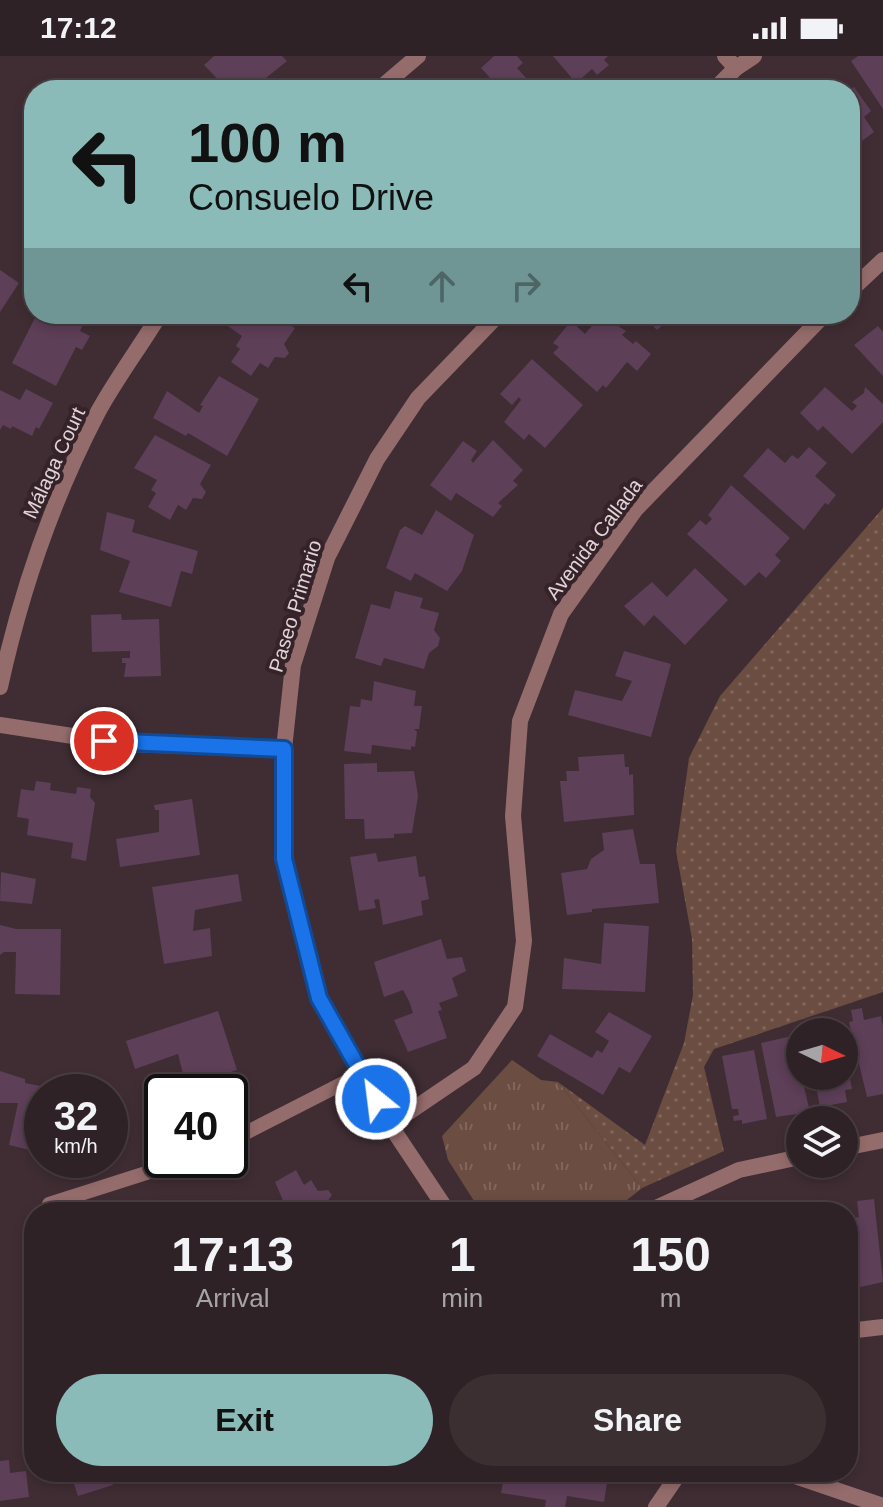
<!DOCTYPE html>
<html lang="en">
<head>
<meta charset="utf-8">
<style>
	:root { --surface:#2f2226; --page:#3b2f32; --text:#f1f3f6; --muted:#a7a4a7; --line:#4a3f43; --accent:#8bbbb9 }
	body { margin:0; font-family:Helvetica,sans-serif; background:var(--page); color:var(--text); height:100vh; display:flex; flex-direction:column; font-size:30px; white-space:nowrap }
	* { box-sizing:border-box; margin:0 }
	p { font-size:26px; color:var(--muted) }
	.icon { flex:none; width:44px; height:44px; fill:none; stroke:currentColor; stroke-width:2; stroke-linecap:round; stroke-linejoin:round }
	.map { position:relative; flex:1; overflow:hidden }
	.sheet { position:absolute; left:24px; top:1146px; width:834px; height:280px; display:flex; flex-direction:column; background:var(--surface); border-radius:32px; box-shadow:0 4px 12px #0003,0 0 0 2px var(--line) }
	.sheet>* { flex:none }
	.banner { position:absolute; left:24px; top:24px; width:836px; height:244px; border-radius:32px; box-shadow:0 4px 12px #0003,0 0 0 2px var(--line); background:#8bbbb9; color:#111; overflow:hidden }
	.needle { width:52px; rotate:95deg }
	.buttons { position:absolute; left:786px; top:962px; display:grid; gap:16px }
	.buttons a { display:grid; place-items:center; width:72px; height:72px; border-radius:50%; background:var(--surface); box-shadow:0 4px 12px #0003,0 0 0 2px var(--line); font-size:40px }
	.speed { position:absolute; left:24px; top:1018px; display:flex; gap:16px; font-size:40px; font-weight:700; text-align:center }
	.speed>* { display:grid; place-content:center; width:104px; height:104px; border-radius:50%; background:var(--surface); box-shadow:0 4px 12px #0003,0 0 0 2px var(--line); line-height:1 }
	.speed small { font-size:20px; font-weight:400 }
	.speed .limit { border:4px solid #111; border-radius:12px; background:#fff; color:#111 }
	.pin { position:absolute; display:grid; place-items:center; width:68px; height:68px; color:#fff; margin:-34px; border:4px solid #fff; border-radius:50%; box-shadow:0 2px 8px #0007 }
	.me { position:absolute; width:88px; margin:-44px; rotate:331deg; stroke-linejoin:round; filter:drop-shadow(0 0 6px #0008) }
	.turn { display:flex; align-items:center; gap:28px; height:168px; padding:0 32px; font-size:36px }
	.turn .icon { width:104px; height:104px; stroke-width:2.5 }
	.turn b { display:block; font-size:56px; line-height:68px }
	.lanes { display:flex; align-items:center; height:76px; padding:0 32px; background:#0003; justify-content:center; gap:40px; direction:ltr }
	.lanes .off { opacity:.35 }
	.eta { display:flex; justify-content:space-evenly; align-items:center; height:136px; text-align:center }
	.eta b { font-size:48px; font-weight:600; line-height:56px }
	.button { display:flex; gap:16px; margin-top:auto; padding:16px 32px }
	.button a { flex:1; height:92px; border-radius:48px; background:var(--accent); color:#111; font-size:32px; font-weight:600; line-height:92px; text-align:center }
	.button a+a { background:var(--page); color:var(--text) }
	.status { display:flex; justify-content:space-between; align-items:center; height:56px; padding:0 40px; background:var(--surface); direction:ltr }
	.status svg { height:22px; fill:currentColor }
	.map>svg:first-child { display:block }
	.grass { fill:url(#grass-dots) }
	.park { fill:url(#park-tufts) }
	.building { fill:#5d3f58 }
	.lines { fill:none; stroke-linecap:round; stroke-linejoin:round }
	.service { stroke:#956c6c; stroke-width:14 }
	.minor { stroke:#956c6c; stroke-width:16 }
	.tertiary { stroke:#956c6c; stroke-width:16 }
	.route-casing { stroke:#114b97; stroke-width:20 }
	.route { stroke:#1a73e8; stroke-width:14 }
	.labels { text-anchor:middle; dominant-baseline:central; stroke-width:8; stroke-linejoin:round; paint-order:stroke }
	.street-label { font-size:20px; fill:#e0d4d8; stroke:#352329 }
</style>
</head>
<body>
<div class="status"><b>17:12</b><svg viewBox="0 0 49 12"><path d="M0 12V9h3v3zM5 12V6h3v6zM10 12V3h3v9zM15 12V0h3v12zM26 1h20v11H26zM47 4h2v5h-2z"/></svg></div>
<div class="map">
<svg width="883" height="1451" viewBox="0 0 883 1451">
	<defs>
		<pattern id="grass-dots" width="8" height="8" patternUnits="userSpaceOnUse" patternTransform="scale(2)"><rect width="8" height="8" fill="#6b4d41"/><path d="M2 2h.1M6 6h.1" fill="none" stroke="#80665c" stroke-width="1.8" stroke-linecap="round"/></pattern>
		<pattern id="park-tufts" width="24" height="20" patternUnits="userSpaceOnUse" patternTransform="scale(2)"><rect width="24" height="20" fill="#6b4d41"/><path d="M3 7l-1-3M5 7V3M7 7l1-3M15 17l-1-3M17 17v-4M19 17l1-3" fill="none" stroke="#80665c"/></pattern>
	</defs>
	<rect width="100%" height="100%" fill="#3f2d33"/>
	<path class="grass" d="M883 452V936L714 993 704 1011 724 1095 642 1132 558 1026 645 1089 684 987 693 939 692 883 676 795 689 702 720 640Z"/>
	<path class="park" d="M512 1004 541 1024 558 1026 642 1132 612 1156H481L448 1104 442 1080Z"/>
	<path class="building" d="M214 0H282L287 5 261 26 265 34H228L204 9Z
		M494 0H517L523 7 517 12 537 34H501L481 12Z
		M553 0H608L604 4 609 9 597 19 592 13 576 27Z
		M858 0H883V53L851 5Z
		M826 24 833 34H812Z
		M854 31 871 55 864 61 874 76 858 88 859 95 850 101V34Z
		M0 214 19 227 0 256Z
		M37 258 54 261 56 258H78L86 262 80 275 90 280 82 294 76 291 56 330 12 307Z
		M228 258H275L295 272 284 288 289 297 285 302 275 301 268 312 260 307 251 320 231 306 240 293 236 290 242 280 222 266Z
		M629 258H675L657 274 642 259 636 265Z
		M601 259 626 275 622 279 633 288 636 285 651 298 637 315 627 306 606 332 603 329 597 336 553 297 559 291 553 287 571 265 585 278Z
		M878 270 883 276V320L854 289Z
		M532 303 583 349 545 392 529 378 524 384 504 366 521 344 519 341 512 349 500 338Z
		M219 320 259 343 227 400 188 377 186 380 153 362 167 335 199 357 203 350 200 349Z
		M825 331 852 355 857 350 852 346 864 337 865 331 883 348V366L852 398 823 370 818 375 800 357Z
		M26 333 53 347 39 373 36 371 32 380 12 370 11 373 3 369 0 374V334L20 344Z
		M155 379 211 409 200 428 206 436 202 443 193 442 186 454 178 449 170 464 148 451 156 437 151 434 157 424 134 412Z
		M493 384 523 414 513 425 518 429 498 447 502 450 493 461 456 437 451 445 430 429 463 385 477 395 471 404 473 407Z
		M809 391 827 407 815 420 836 439 828 449 825 447 804 474 743 420 768 392 785 407 792 399 798 403Z
		M731 429 790 482 775 499 781 505 766 522 759 516 745 530 687 478 700 464 706 469 712 463 708 459Z
		M436 454 474 479 462 515 447 535 415 517 411 525 386 512 400 474 405 470 422 479Z
		M107 456 135 464 132 476 198 495 192 518 181 515 171 551 119 536 130 505 100 494Z
		M695 512 728 544 685 589 654 559 644 570 624 550 652 526 667 541Z
		M395 535 423 542 420 552 439 557 434 574 440 582 438 590 429 597 424 613 384 602 381 610 355 602 371 548 390 553Z
		M121 558 122 564 159 563 161 620 124 621 126 607H122V602H130V595L92 596 91 559Z
		M624 595 671 608 651 681 568 659 575 634 622 645 632 625 615 620Z
		M374 625 416 635 414 650H422L419 673H414L417 676 415 691 411 690V694L372 689 371 698 344 695 350 650 360 651 361 643 372 645Z
		M624 698 625 711H629V719L633 718 634 759 564 766 560 725H567L566 715H579L578 701Z
		M377 707V716L414 715 418 740 412 777 394 778V782L365 783 364 763H345L344 708Z
		M36 725 51 727 50 734 76 738 77 731 91 733 90 741 95 747 86 805 71 802 73 787 27 779 29 763 17 761 21 733 34 735Z
		M192 743 200 799 120 811 116 783 159 776V754H155L154 749Z
		M633 773 640 808H655L659 847 592 853V856L567 859 561 817 587 813 591 803 604 794 602 777Z
		M376 797 378 806 416 800 419 821 425 820 429 843 421 845 423 859 383 869 379 843 374 844 376 852 359 855 350 801Z
		M1 816 36 823 32 848 0 845Z
		M238 818 242 845 195 854 193 875 210 872 212 900 164 908 152 831Z
		M604 867 649 870 645 936 562 933 564 902 601 908Z
		M0 869 16 873H61L60 939 15 938 16 896H4L0 899Z
		M441 883 447 903 462 901 466 915 452 922 458 940 439 947 442 954 438 955 447 982 408 996 394 964 413 957 409 945 403 934 384 941 374 906Z
		M862 952 864 964 881 960 883 970V1038L867 1041 849 966 853 965 851 954Z
		M218 955 237 1014 186 1030 178 998 135 1013 126 985Z
		M609 956 652 980 630 1017 619 1011 603 1039 537 1000 550 978 592 1002 597 994 602 997 609 985 595 976Z
		M836 969 838 976H810V975Z
		M792 980 810 1056 776 1061 761 987Z
		M754 994 767 1063 742 1068V1064L734 1065 733 1060 739 1059 738 1053H732L722 1000Z
		M848 1011 852 1033 845 1034 847 1046 820 1051 814 1020H844V1012Z
		M0 1015 25 1023V1027L66 1035 42 1036V1097L9 1089 18 1047H0Z
		M296 1114 304 1129 311 1124 318 1135 328 1134 332 1139 326 1147 331 1156H288L275 1126Z
		M874 1143 883 1226 856 1232V1229H850L849 1223 855 1222 848 1210V1163L859 1161 857 1145Z
		M9 1404 10 1417 26 1415 29 1441 0 1445V1405Z
		M70 1416H110L113 1429 78 1440Z
		M419 1416H464L462 1424 446 1421V1424L419 1419Z
		M505 1416H584L608 1420 604 1446 567 1440 565 1451H545L546 1444 501 1437Z"/>
	<g class="lines">
		<path class="service" d="M230 1085 361 1018
			M49 1148 187 1104"/>
		<path class="minor" d="M725 0 736 12
			M378 34 418 0
			M850 235 883 204
			M0 631C21 535 52 444 98 356 116 323 140 291 160 258
			M0 669 125 688 284 693
			M390 1069 474 1012 515 951 524 885 513 760 520 665 561 558 635 454 825 258
			M844 1092 883 1084
			M647 1156 739 1114 800 1101
			M848 1275 883 1271"/>
		<path class="tertiary" d="M714 34 736 12 754 0
			M448 1156 390 1069 319 942 284 803V693L293 609 327 502 377 403 418 342 499 258
			M783 1416 883 1450
			M656 1451 680 1416"/>
	</g>
	<g class="lines">
		<g class="route-casing">
			<path id="route" d="M104 685 284 693V803L319 942 376 1043"/>
		</g>
		<use href="#route" class="route"/>
	</g>
	<g class="labels">
		<g class="street-label">
			<text transform="translate(54 407) rotate(-65)">Málaga Court</text>
			<text transform="translate(594 483) rotate(-53)">Avenida Callada</text>
			<text transform="translate(295 550) rotate(-73)">Paseo Primario</text>
		</g>
	</g>
</svg>
<div class="buttons">
<a><svg class="needle" viewBox="-14 -14 28 28"><path d="M0-13l5 13h-10z" fill="#e53935"/><path d="M0 13l5-13h-10z" fill="#a7a4a7"/></svg></a>
<a><svg class="icon" aria-label="layers" viewBox="0 0 24 24"><path d="M12 4l9 5-9 5-9-5zM3 14l9 5 9-5"/></svg></a>
</div>
<div class="speed"><div>32<small>km/h</small></div><div class="limit">40</div></div>
<div class="pin" style="left:104px;top:685px;background:#d93025"><svg class="icon" aria-label="arrive" viewBox="0 0 24 24"><path d="M6 21V4h12l-3 4 3 4H6"/></svg></div>
<svg class="me" style="left:376px;top:1043px" viewBox="-20 -20 40 40"><circle r="17" fill="#1a73e8" stroke="#fff" stroke-width="3"/><path d="M0-11L8 9 0 5-8 9z" fill="#fff"/></svg>
<div class="banner">
<div class="turn"><svg class="icon" aria-label="left" viewBox="0 0 24 24"><path d="M17 20v-9H6M10 6l-5 5 5 5"/></svg><div><b>100 m</b>Consuelo Drive</div></div>
<div class="lanes"><svg class="icon" aria-label="left" viewBox="0 0 24 24"><path d="M17 20v-9H6M10 6l-5 5 5 5"/></svg><svg class="icon off" aria-label="ahead" viewBox="0 0 24 24"><path d="M12 20V5M6 11l6-6 6 6"/></svg><svg class="icon off" aria-label="right" viewBox="0 0 24 24"><path d="M7 20v-9h11M14 6l5 5-5 5"/></svg></div>
</div>
<section class="sheet">
<div class="eta">
<div><b>17:13</b><p>Arrival</p></div>
<div><b>1</b><p>min</p></div>
<div><b>150</b><p>m</p></div>
</div>
<div class="button"><a>Exit</a><a>Share</a></div>
</section>
</div>
</body>
</html>
